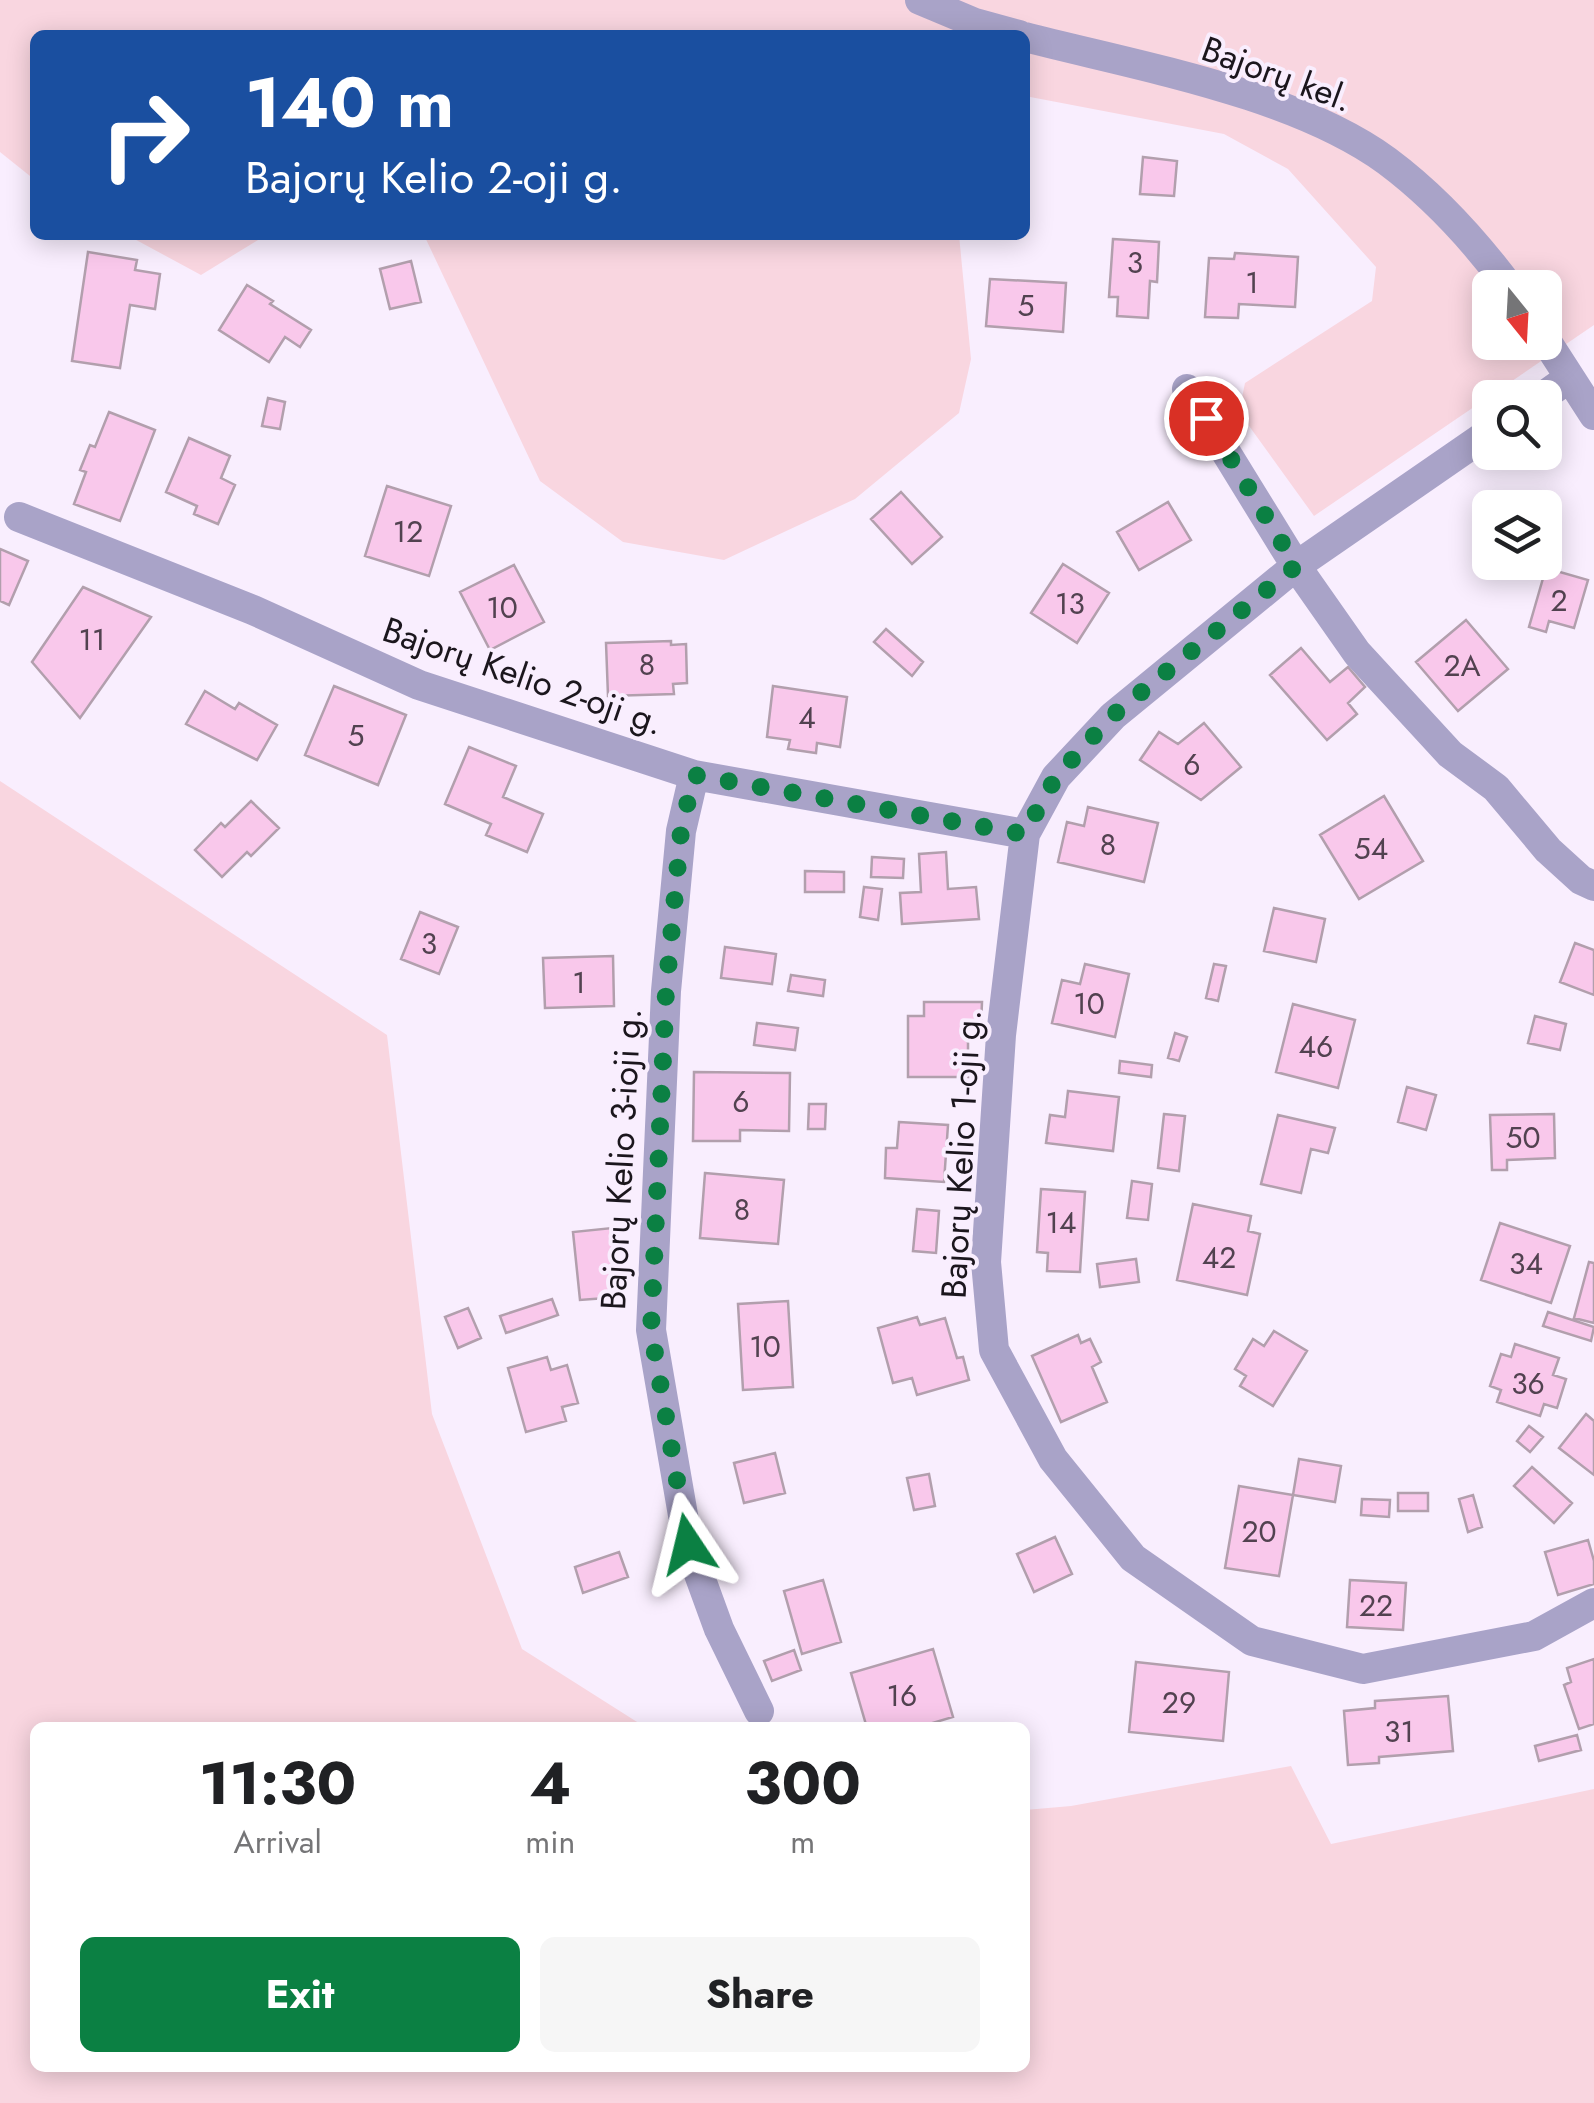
<!DOCTYPE html>
<html lang="en">
<head>
<meta charset="utf-8">
<style>
	:root { --surface:#fff; --page:#f6f6f6; --text:#202124; --muted:#757577; --accent:#0b8043 }
	body { margin:0; font-family:Jost,sans-serif; background:var(--page); color:var(--text); height:100vh; display:flex; flex-direction:column; font-size:38px; white-space:nowrap }
	* { box-sizing:border-box; margin:0 }
	p { font-size:32px; color:var(--muted) }
	.icon { flex:none; width:55px; height:55px; fill:none; stroke:currentColor; stroke-width:2; stroke-linecap:round; stroke-linejoin:round }
	.map { position:relative; flex:1; overflow:hidden }
	.drawer { position:absolute; left:30px; top:1722px; width:1000px; height:350px; display:flex; flex-direction:column; background:var(--surface); border-radius:15px; box-shadow:0 5px 25px #0003 }
	.drawer>* { flex:none }
	.top-card { position:absolute; left:30px; top:30px; width:1000px; height:210px; border-radius:15px; box-shadow:0 5px 25px #0003; background:#1a4fa0; color:#fff; overflow:hidden }
	.needle { width:65px; rotate:162deg }
	.buttons { position:absolute; left:1472px; top:270px; display:grid; gap:20px }
	.buttons a { display:grid; place-items:center; width:90px; height:90px; border-radius:15px; background:var(--surface); box-shadow:0 5px 25px #0003; font-size:50px }
	.pin { position:absolute; display:grid; place-items:center; width:85px; height:85px; color:#fff; margin:-42px; border:5px solid #fff; border-radius:50%; box-shadow:0 2px 10px #0007 }
	.me { position:absolute; width:110px; margin:-55px; rotate:350deg; stroke-linejoin:round; filter:drop-shadow(0 0 8px #0008) }
	.turn { display:flex; align-items:center; gap:35px; height:210px; padding:0 50px; font-size:45px }
	.turn .icon { width:130px; height:130px; stroke-width:2.5 }
	.turn b { display:block; font-size:70px; line-height:85px }
	.eta { display:flex; justify-content:space-evenly; align-items:center; height:170px; text-align:center }
	.eta b { font-size:60px; font-weight:700; line-height:70px }
	.cta { display:flex; gap:20px; margin-top:auto; padding:20px 50px }
	.cta a { flex:1; height:115px; border-radius:15px; background:var(--accent); color:#fff; font-size:40px; font-weight:700; line-height:115px; text-align:center }
	.cta a+a { background:var(--page); color:var(--text) }
	.map>svg:first-child { display:block }
	.green { fill:#f9d6e0; fill-rule:evenodd }
	.building { fill:#f9c8eb; stroke:#b29fad; stroke-width:2.5 }
	.lines { fill:none; stroke-linecap:round; stroke-linejoin:round }
	.minor { stroke:#a9a3c8; stroke-width:30 }
	.route { stroke:#0b8043; stroke-width:18; stroke-dasharray:0 32.4 }
	.labels { text-anchor:middle; dominant-baseline:central; stroke-width:8; stroke-linejoin:round; paint-order:stroke }
	.number-label { font-size:30px; fill:#524250 }
	.street-label { font-size:35px; fill:#1b161d; stroke:#f9eefe }
</style>
</head>
<body>
<div class="map">
<svg width="1594" height="2103" viewBox="0 0 1594 2103">
	<rect width="100%" height="100%" fill="#f9eefe"/>
	<path class="green" d="M0 0H1594V325L1314 516 1239 412 1245 383 1372 301 1376 267 1288 169 1224 134 1025 96V35H35V180L0 152ZM1490 288H1545V342H1490Z
		M127 235H266L201 275Z
		M424 235H959L971 359 959 413 855 499 724 560 623 542 540 481Z
		M0 781 387 1035 432 1414 522 1649 645 1727 35 1728V2068H1025V1810L1071 1806 1291 1766 1331 1844 1594 1789V2103H0Z"/>
	<path class="building" d="M1143 157 1177 161 1174 196 1140 194Z
		M1113 239 1159 242 1157 282 1150 281 1148 318 1117 316 1118 297H1109Z
		M88 252 137 260 135 270 160 274 155 309 130 305 120 368 72 361Z
		M1235 253 1298 257 1295 307 1239 304 1238 318 1205 317 1209 258 1234 259Z
		M411 261 421 302 390 309 380 269Z
		M990 279 1066 283 1063 332 986 326Z
		M247 285 273 301 270 304 311 330 300 347 285 337 269 362 219 330Z
		M268 398 285 402 280 429 262 426Z
		M109 412 155 430 120 521 74 504 86 472 80 470 90 445 95 447Z
		M189 438 230 456 221 478 235 485 218 524 194 514 197 506 166 492Z
		M387 486 451 506 429 576 365 556Z
		M901 492 942 537 912 564 871 519Z
		M1168 502 1191 540 1139 570 1117 532Z
		M0 549 28 561 9 605 0 601Z
		M1063 564 1109 593 1077 643 1031 613Z
		M514 565 544 622 490 650 460 592Z
		M1546 568 1588 580 1574 628 1549 621 1546 632 1529 627Z
		M83 587 151 617 80 718 32 662Z
		M1466 620 1508 669 1458 711 1416 662Z
		M886 629 923 662 912 676 874 642Z
		M671 641V645L686 644 687 683 673 684 674 694 608 696 606 643Z
		M1301 648 1330 682 1348 667 1365 687 1348 703 1357 714 1327 740 1270 675Z
		M334 686 406 715 378 785 305 755Z
		M773 686 847 697 840 747 817 743 816 753 788 749 790 740 767 737Z
		M205 691 235 709 239 703 277 725 257 760 186 724Z
		M1204 723 1241 767 1201 800 1140 760 1159 732 1178 744Z
		M469 747 516 766 503 797 543 814 527 852 486 835 491 824 445 804Z
		M1384 796 1423 861 1359 899 1320 835Z
		M251 801 279 828 251 856 247 852 222 877 195 850 221 823 225 827Z
		M1088 807 1158 823 1144 882 1058 862 1067 822 1084 826Z
		M946 852 948 889 976 887 979 919 902 924 900 893 921 892 919 854Z
		M872 857 904 859 903 878 871 877Z
		M805 871 844 872V892H805Z
		M864 887 882 889 878 920 860 917Z
		M1274 908 1325 919 1316 962 1264 951Z
		M420 912 458 927 439 974 401 959Z
		M1575 943 1594 950V995L1560 982Z
		M725 947 776 954 772 984 721 978Z
		M613 956 614 1006 545 1008 543 958Z
		M1085 964 1129 974 1115 1037 1052 1023 1062 980 1080 984Z
		M1214 964 1226 966 1218 1001 1206 998Z
		M791 975 825 980 823 996 788 991Z
		M924 1002H982L981 1026H968V1077H908V1016H924Z
		M1293 1004 1355 1020 1338 1088 1276 1072Z
		M1535 1016 1566 1024 1560 1050 1528 1043Z
		M757 1023 798 1028 795 1050 754 1045Z
		M1175 1033 1187 1037 1179 1061 1168 1058Z
		M1120 1061 1152 1065 1151 1077 1119 1073Z
		M694 1072 790 1073 789 1131 740 1130V1141H693Z
		M1407 1087 1436 1095 1426 1130 1398 1122Z
		M1068 1091 1119 1097 1113 1151 1046 1143 1050 1115 1065 1117Z
		M809 1104H826L825 1129H808Z
		M1164 1114 1185 1116 1179 1171 1158 1168Z
		M1554 1114 1555 1158 1507 1160V1170H1492L1490 1115Z
		M1278 1115 1335 1128 1328 1153 1311 1149 1301 1193 1261 1184Z
		M899 1122 948 1125 944 1182 885 1178 886 1148H897Z
		M705 1173 784 1180 778 1244 700 1238Z
		M1132 1181 1152 1184 1148 1220 1127 1218Z
		M1041 1189 1085 1192 1080 1272 1047 1271 1048 1253 1037 1252Z
		M1193 1204 1251 1216 1248 1231 1260 1234 1247 1295 1177 1280Z
		M917 1209 939 1211 936 1253 913 1251Z
		M1500 1223 1570 1246 1551 1303 1481 1280Z
		M612 1228 619 1297 580 1300 573 1232Z
		M1136 1259 1139 1282 1100 1287 1097 1264Z
		M1589 1262 1594 1263V1323L1574 1318Z
		M552 1299 558 1315 506 1333 500 1316Z
		M788 1301 793 1387 743 1390 738 1304Z
		M468 1308 481 1338 458 1348 445 1317Z
		M1548 1312 1594 1327 1591 1341 1543 1326Z
		M917 1317 920 1325 945 1318 957 1358 963 1357 969 1380 917 1395 912 1378 893 1383 878 1328Z
		M1274 1331 1307 1351 1273 1406 1240 1386 1246 1376 1235 1369 1253 1339 1264 1346Z
		M1078 1335 1081 1343 1090 1339 1101 1362 1092 1367 1107 1402 1061 1422 1032 1356Z
		M1515 1344 1559 1358 1553 1375 1566 1379 1557 1408 1544 1404 1540 1416 1497 1402 1501 1390 1490 1386 1501 1354 1511 1357Z
		M547 1357 551 1370 567 1365 578 1403 562 1407 566 1421 526 1432 508 1368Z
		M1586 1414 1594 1421V1475L1559 1448Z
		M1529 1426 1543 1437 1530 1452 1517 1441Z
		M775 1453 785 1493 744 1503 734 1463Z
		M1299 1459 1341 1466 1335 1502 1293 1495Z
		M1532 1467 1572 1503 1554 1523 1514 1486Z
		M929 1474 935 1506 914 1510 907 1478Z
		M1239 1486 1293 1495 1279 1576 1225 1568Z
		M1398 1493H1428V1511H1398Z
		M1473 1495 1482 1527 1468 1532 1459 1499Z
		M1362 1499 1390 1500 1389 1517 1361 1515Z
		M1055 1537 1072 1574 1034 1592 1017 1554Z
		M1588 1540 1594 1561V1584L1558 1595 1545 1552Z
		M619 1552 628 1577 583 1593 575 1567Z
		M823 1580 841 1642 802 1654 784 1591Z
		M1350 1580 1406 1583 1403 1630 1347 1627Z
		M933 1649 953 1717 929 1724 931 1728H867L851 1673Z
		M794 1650 801 1670 772 1681 764 1661Z
		M1594 1659V1724L1579 1729 1564 1685 1571 1682 1567 1668Z
		M1136 1662 1229 1672 1223 1741 1129 1732Z
		M1448 1696 1453 1751 1379 1757V1763L1348 1765 1344 1711 1375 1708V1701Z
		M1577 1735 1581 1750 1539 1761 1535 1746Z"/>
	<g class="lines">
		<path class="minor" d="M920 0 975 23 1019 35
			M1025 37C1137 66 1294 93 1387 161 1434 196 1475 241 1510 288
			M1545 339 1594 415
			M1187 389 1296 566 1357 653 1450 754 1496 788 1548 850 1581 880 1594 886
			M1541 398 1569 378
			M1490 432 1296 566 1113 716 1056 777 1025 834 1001 1035 986 1262 994 1350 1053 1459 1133 1558 1252 1641 1363 1669 1534 1636 1594 1603
			M19 517 253 610 419 685 694 775 1025 834
			M694 775 681 831 666 991 651 1330 688 1544 719 1629 759 1711"/>
	</g>
	<g class="lines">
		<path class="route" d="M688 1544 651 1330 666 991 681 831 694 775 1024 834 1056 777 1112 716 1296 566 1206 418"/>
	</g>
	<g class="labels">
		<g class="number-label">
			<text x="1135" y="262">3</text>
			<text x="1252" y="282">1</text>
			<text x="1026" y="305">5</text>
			<text x="408" y="531">12</text>
			<text x="1559" y="600">2</text>
			<text x="1070" y="603">13</text>
			<text x="502" y="607">10</text>
			<text x="92" y="639">11</text>
			<text x="647" y="664">8</text>
			<text x="1462" y="665">2A</text>
			<text x="807" y="717">4</text>
			<text x="356" y="735">5</text>
			<text x="1192" y="764">6</text>
			<text x="1108" y="844">8</text>
			<text x="1371" y="848">54</text>
			<text x="429" y="943">3</text>
			<text x="579" y="982">1</text>
			<text x="1089" y="1003">10</text>
			<text x="1316" y="1046">46</text>
			<text x="741" y="1101">6</text>
			<text x="1523" y="1137">50</text>
			<text x="742" y="1209">8</text>
			<text x="1061" y="1222">14</text>
			<text x="1219" y="1257">42</text>
			<text x="1526" y="1263">34</text>
			<text x="765" y="1346">10</text>
			<text x="1528" y="1383">36</text>
			<text x="1259" y="1531">20</text>
			<text x="1376" y="1605">22</text>
			<text x="902" y="1695">16</text>
			<text x="1179" y="1702">29</text>
			<text x="1399" y="1731">31</text>
		</g>
		<g class="street-label">
			<text transform="translate(1277 74) rotate(20)">Bajorų kel.</text>
			<text transform="translate(523 676) rotate(19)">Bajorų Kelio 2-oji g.</text>
			<text transform="translate(961 1154) rotate(-87)">Bajorų Kelio 1-oji g.</text>
			<text transform="translate(621 1159) rotate(-87)">Bajorų Kelio 3-ioji g.</text>
		</g>
	</g>
</svg>
<div class="buttons">
<a><svg class="needle" viewBox="-14 -14 28 28"><path d="M0-13l5 13h-10z" fill="#e53935"/><path d="M0 13l5-13h-10z" fill="#757577"/></svg></a>
<a><svg class="icon" aria-label="search" viewBox="0 0 24 24"><circle cx="10" cy="10" r="6"/><path d="M15 15l6 6"/></svg></a>
<a><svg class="icon" aria-label="layers" viewBox="0 0 24 24"><path d="M12 4l9 5-9 5-9-5zM3 14l9 5 9-5"/></svg></a>
</div>
<div class="pin" style="left:1206px;top:418px;background:#d93025"><svg class="icon" aria-label="arrive" viewBox="0 0 24 24"><path d="M6 21V4h12l-3 4 3 4H6"/></svg></div>
<svg class="me" style="left:688px;top:1544px" viewBox="-20 -20 40 40"><path d="M0-17L14 15 0 8-14 15z" fill="#0b8043" stroke="#fff" stroke-width="4"/></svg>
<div class="top-card">
<div class="turn"><svg class="icon" aria-label="right" viewBox="0 0 24 24"><path d="M7 20v-9h11M14 6l5 5-5 5"/></svg><div><b>140 m</b>Bajorų Kelio 2-oji g.</div></div>
</div>
<section class="drawer">
<div class="eta">
<div><b>11:30</b><p>Arrival</p></div>
<div><b>4</b><p>min</p></div>
<div><b>300</b><p>m</p></div>
</div>
<div class="cta"><a>Exit</a><a>Share</a></div>
</section>
</div>
</body>
</html>
